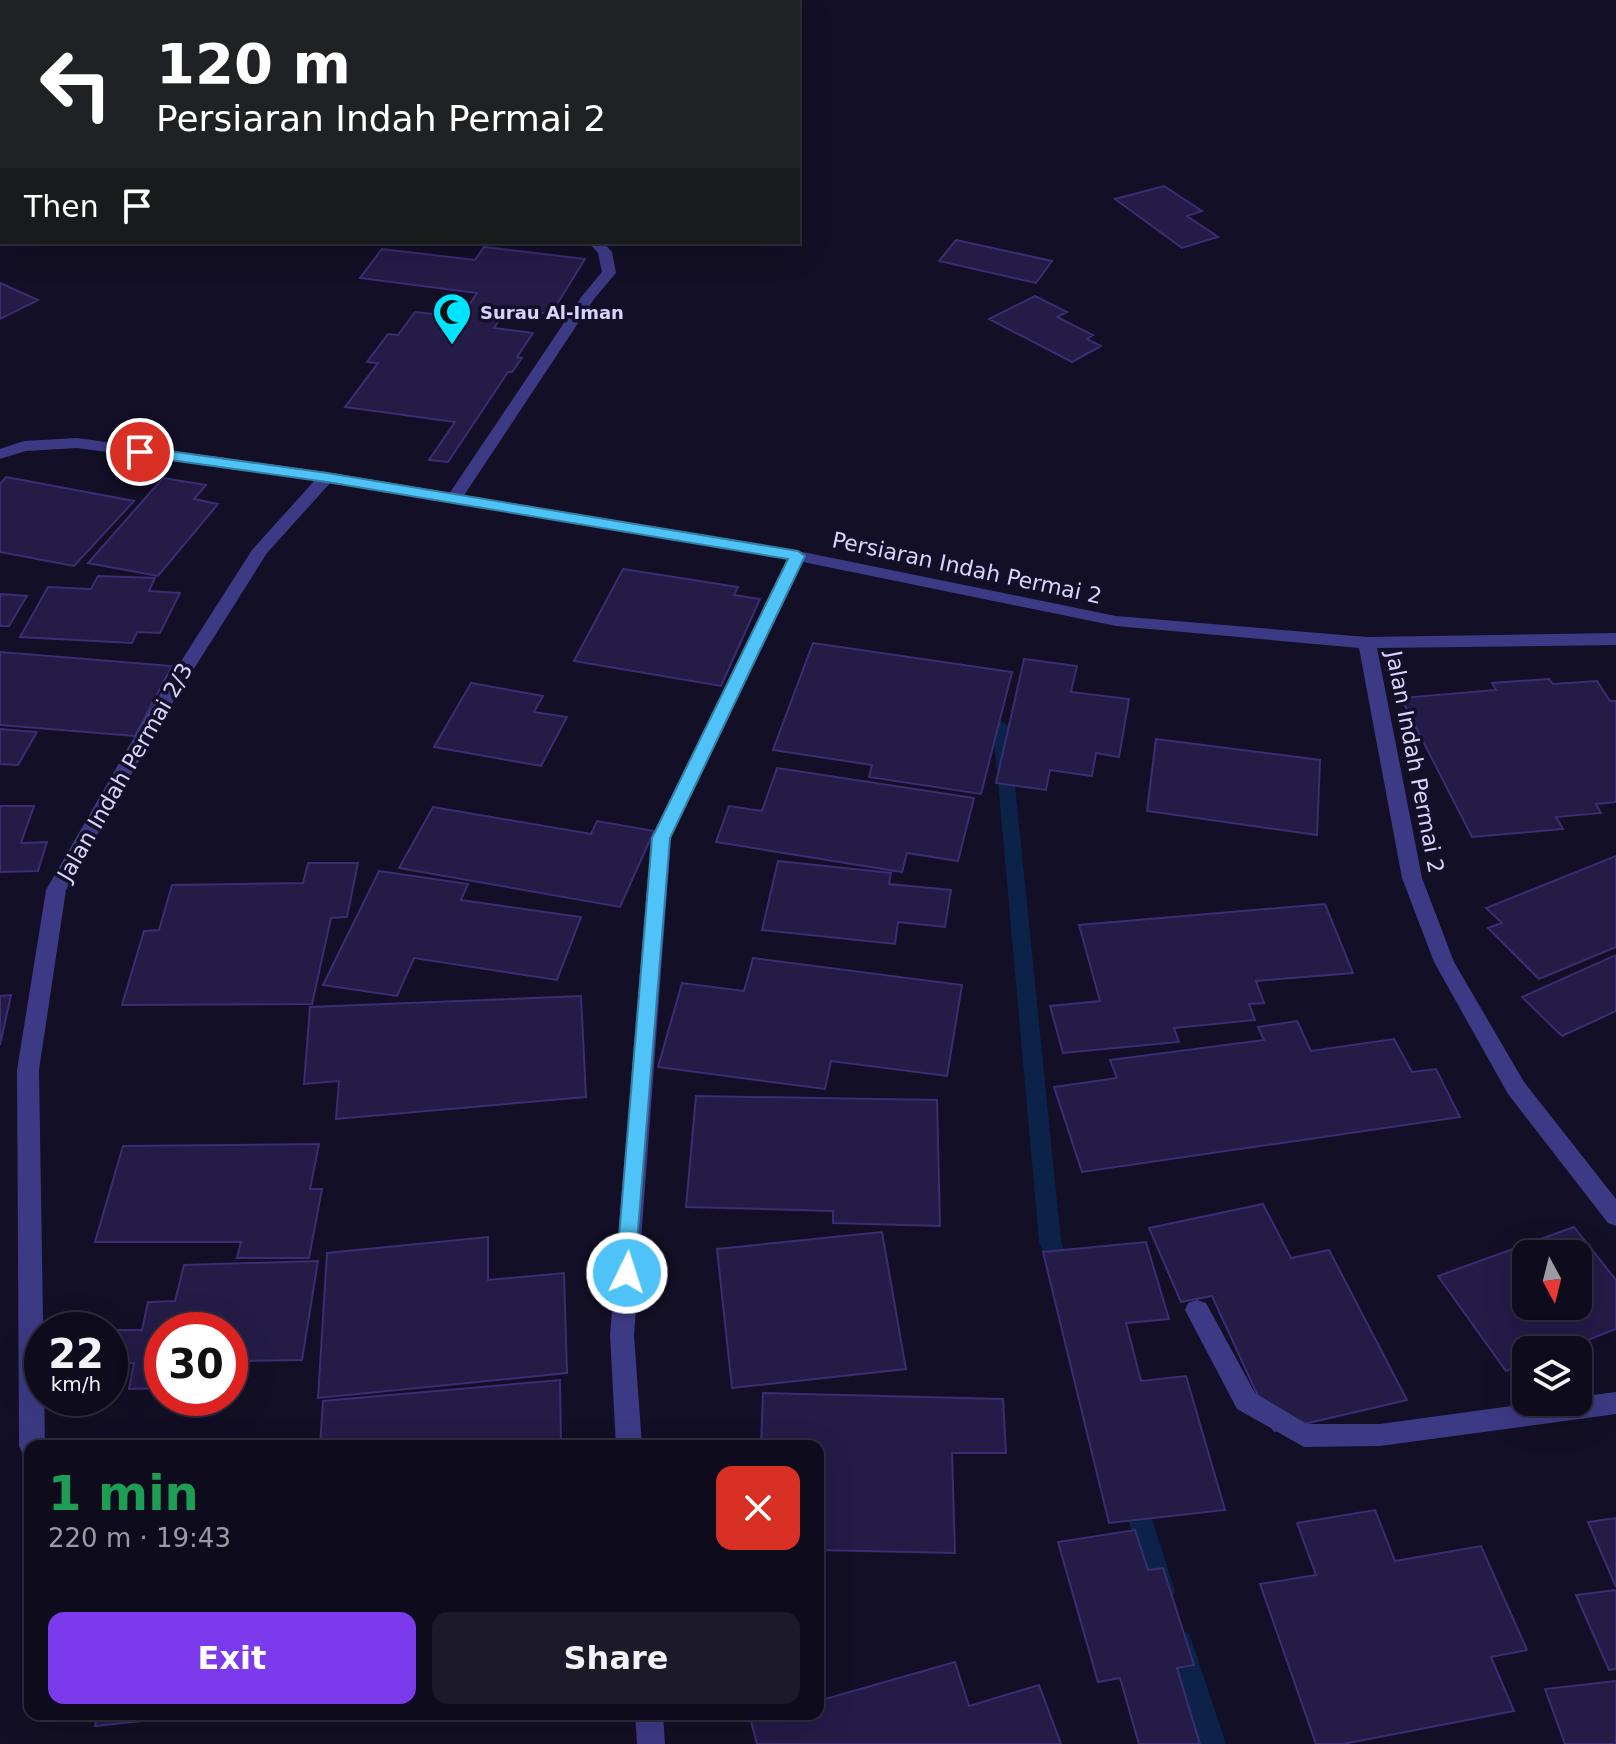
<!DOCTYPE html>
<html lang="en">
<head>
<meta charset="utf-8">
<style>
	:root { --surface:#0e0b1c; --page:#1c1929; --text:#f1f3f6; --muted:#9b9ba3; --line:#2e2b3b; --accent:#7c3aed }
	body { margin:0; font-family:"DejaVu Sans",sans-serif; background:var(--page); color:var(--text); height:100vh; display:flex; flex-direction:column; font-size:30px; white-space:nowrap }
	* { box-sizing:border-box; margin:0 }
	p { font-size:26px; color:var(--muted) }
	.icon { flex:none; width:44px; height:44px; fill:none; stroke:currentColor; stroke-width:2; stroke-linecap:round; stroke-linejoin:round }
	.map { position:relative; flex:1; overflow:hidden }
	.sheet { position:absolute; left:24px; top:1440px; width:800px; height:280px; display:flex; flex-direction:column; background:var(--surface); border-radius:16px; box-shadow:0 8px 32px #0002,0 0 0 2px var(--line) }
	.sheet>* { flex:none }
	.banner { position:absolute; left:0px; top:0px; width:800px; height:244px; box-shadow:0 8px 32px #0002,0 0 0 2px var(--line); background:#202124; color:#fff; overflow:hidden }
	.needle { width:52px; rotate:173deg }
	.buttons { position:absolute; left:1512px; top:1240px; display:grid; gap:16px }
	.buttons a { display:grid; place-items:center; width:80px; height:80px; border-radius:16px; background:var(--surface); box-shadow:0 8px 32px #0002,0 0 0 2px var(--line); font-size:40px }
	.speed { position:absolute; left:24px; top:1312px; display:flex; gap:16px; font-size:40px; font-weight:700; text-align:center }
	.speed>* { display:grid; place-content:center; width:104px; height:104px; border-radius:50%; background:var(--surface); box-shadow:0 8px 32px #0002,0 0 0 2px var(--line); line-height:1 }
	.speed small { font-size:20px; font-weight:400 }
	.speed .limit { border:12px solid #d22; background:#fff; color:#111 }
	.pin { position:absolute; display:grid; place-items:center; width:68px; height:68px; color:#fff; margin:-34px; border:4px solid #fff; border-radius:50%; box-shadow:0 2px 8px #0007 }
	.me { position:absolute; width:88px; margin:-44px; rotate:4deg; stroke-linejoin:round; filter:drop-shadow(0 0 6px #0008) }
	.turn { display:flex; align-items:center; gap:28px; height:168px; padding:0 24px; font-size:36px }
	.turn .icon { width:104px; height:104px; stroke-width:2.5 }
	.turn b { display:block; font-size:56px; line-height:68px }
	.then { display:flex; align-items:center; height:76px; padding:0 24px; background:#0003; gap:16px; font-size:30px }
	.round { display:grid; place-items:center; flex:none; width:84px; height:84px; border-radius:16px; background:var(--page) }
	.headline { display:flex; align-items:center; justify-content:space-between; height:136px; padding:0 24px }
	h1 { font-size:48px; font-weight:700; line-height:60px; color:#1e9e55 }
	.cta { display:flex; gap:16px; margin-top:auto; padding:16px 24px }
	.cta a { flex:1; height:92px; border-radius:16px; background:var(--accent); color:#fff; font-size:32px; font-weight:700; line-height:92px; text-align:center }
	.cta a+a { background:var(--page); color:var(--text) }
	.map>svg:first-child { display:block }
	.lines { fill:none; stroke-linecap:round; stroke-linejoin:round }
	.stream { fill:#0c2248; fill-rule:evenodd }
	.building { fill:#241b47; stroke:#3b2d73; stroke-width:2; fill-rule:evenodd }
	.service { fill:#3d3a85; fill-rule:evenodd }
	.minor { fill:#3d3a85; fill-rule:evenodd }
	.route { fill:#4fc3f7; stroke:#337fa1; stroke-width:2 }
	.labels { text-anchor:middle; dominant-baseline:central; stroke-width:7; stroke-linejoin:round; paint-order:stroke }
	.far-poi-label { font-size:18px; font-weight:bold; fill:#d9d4ff; stroke:#130f26; text-anchor:start }
	.street-label { font-size:22px; fill:#d9d4ff; stroke:#130f26 }
</style>
</head>
<body>
<div class="map">
<svg width="1616" height="1744" viewBox="0 0 1616 1744">
	<rect width="100%" height="100%" fill="#130f26"/>
	<g class="lines">
		<path class="stream" d="M1001 721 1009 726 1061 1241 1071 1272 1068 1278 1060 1281 1052 1278 1039 1241 993 726Z
			M1133 1487 1141 1490 1145 1498 1175 1591 1172 1599 1163 1603 1154 1599 1151 1591 1121 1498 1125 1490Z
			M1180 1630 1189 1634 1192 1642 1226 1744H1200L1168 1642 1171 1634Z"/>
	</g>
	<path class="building" d="M1164 186 1202 211 1187 216 1218 237 1182 248 1115 199Z
		M956 240 1052 261 1036 283 939 261Z
		M484 247 585 259 551 314 507 309 494 328 533 333 517 357 522 358 512 372H508L448 462 429 460 455 422 345 407 378 363 367 362 388 334 398 335 415 312 461 317 477 293 360 278 382 249 475 260Z
		M0 283 38 300 0 319Z
		M1035 296 1067 312 1057 317 1093 335 1087 339 1101 346 1072 362 989 319Z
		M6 477 134 501 74 566 0 552V484Z
		M163 478 206 485 194 499 218 504 158 576 88 563Z
		M623 569 738 587 734 595 760 599 721 686 574 661Z
		M98 576 155 578 149 591 180 593 160 633 137 632 132 643 20 637 48 587 91 589Z
		M0 594 27 596 9 626H0Z
		M813 643 1012 672 981 794 869 777 872 765 773 750Z
		M0 652 172 666 135 736 0 725Z
		M1024 659 1077 666 1071 692 1129 699 1119 757 1096 753 1092 776 1050 770 1046 790 996 783Z
		M1549 679 1553 684 1597 681 1610 701H1616V802L1596 804 1601 813 1556 817 1563 829 1472 837 1401 698 1496 690 1492 683Z
		M471 683 543 696 534 712 567 717 541 766 434 747Z
		M0 729 37 732 18 765 0 764Z
		M1156 739 1320 760 1317 835 1147 811Z
		M777 768 974 798 958 861 907 853 902 872 716 842 729 806 762 811Z
		M0 806H34L21 843 47 842 38 871 0 872Z
		M433 807 591 834 597 821 654 831 620 907 399 868Z
		M1616 856V947L1539 979 1488 928 1502 923 1486 908Z
		M778 861 891 873 889 884 951 890 945 927 898 922 895 944 762 930Z
		M308 863H358L347 917 331 918 312 1004 122 1005 144 931 159 930 172 885 303 883Z
		M379 871 468 884 461 900 581 917 557 980 414 958 397 996 323 985Z
		M1325 904 1353 973 1256 981 1264 1003 1249 1004 1255 1020 1174 1028 1179 1042 1063 1053 1050 1006 1100 1001 1079 925Z
		M1616 955V1011L1562 1036 1522 997Z
		M753 958 962 985 947 1076 831 1061 825 1089 658 1067 682 983 744 991Z
		M11 995 0 1045V996Z
		M581 996 586 1097 336 1119 339 1081 304 1084 310 1007Z
		M1297 1021 1311 1051 1394 1039 1412 1072 1436 1069 1460 1117 1082 1172 1054 1087 1117 1078 1110 1060 1264 1040 1258 1027Z
		M696 1096 937 1100 940 1226 833 1223V1211L686 1207Z
		M319 1144 310 1189H322L309 1258H237L241 1242H95L123 1146Z
		M1263 1204 1291 1258 1329 1250 1407 1400 1274 1431 1212 1296 1181 1302 1149 1228Z
		M1574 1227 1616 1280V1329L1562 1350H1526V1363L1506 1371 1438 1276ZM1526 1254H1578V1306H1526Z
		M882 1232 906 1369 732 1388 717 1249Z
		M488 1237V1280L564 1273 567 1373 318 1398 327 1253Z
		M1146 1242 1169 1319 1126 1323 1141 1381 1186 1376 1225 1510 1109 1523 1043 1252Z
		M318 1261 302 1360 241 1361 235 1386H230V1330H162V1388L129 1389 134 1363H110V1330H142L148 1302 175 1301 184 1265Z
		M560 1380 561 1446H320L323 1401Z
		M763 1393 1003 1399 1006 1453H952L955 1553 818 1550V1446H761Z
		M1375 1510 1395 1561 1481 1546 1527 1650 1491 1657 1514 1711 1343 1744H1316L1260 1584 1316 1575 1297 1523Z
		M1616 1518V1587L1588 1522Z
		M1135 1530 1148 1570 1163 1568 1194 1665 1177 1668 1200 1744H1139L1120 1678 1098 1682 1058 1542Z
		M1616 1590V1669L1609 1670 1576 1595Z
		M955 1662 969 1706 1039 1685 1061 1744H757L751 1721 774 1714H818V1701Z
		M1616 1681V1744H1565L1545 1689Z
		M97 1714H206L95 1726Z"/>
	<g class="lines">
		<path class="service" d="M588 242H603L612 252 616 273 594 299 459 503H447L445 500 582 296 602 272 598 253Z"/>
		<path class="minor" d="M77 438 327 472 798 551 1116 616 1367 637 1616 633V645L1377 648 1422 878 1454 962 1524 1082 1616 1199V1226L1608 1223 1508 1094 1434 962 1402 878 1359 648 1116 626 803 562 671 838 634 1335 642 1446H616L610 1335 651 838 788 559 331 482 267 553 166 713 66 890 39 1070 45 1446H30V1457L23 1454 19 1446 17 1070 46 890 148 713 252 550 315 480 77 448 26 451 0 459V449L24 441Z
			M1197 1300 1206 1303 1255 1393 1307 1424H1380L1540 1402H1578V1397L1616 1392V1414L1380 1446 1304 1447 1237 1409 1185 1310 1188 1303Z
			M635 1714H663L665 1744H637Z"/>
	</g>
	<path class="route" d="M140 447 327 473 798 551 805 556 670 838 634 1279H619L616 1273 652 838 788 559 327 482 134 455 132 452Z"/>
	<defs>
		<g id="mosque-pin" transform="scale(2)"><path d="M0 17L-7.5 6A9.5 9.5 0 1 1 7.5 6Z" fill="#00e5ff" stroke="#130f26"/><path d="M3.5-4.9A6 6 0 1 0 3.5 4.9A5 5 0 1 1 3.5-4.9Z" fill="#111"/></g>
	</defs>
	<g fill-rule="evenodd">
		<use href="#mosque-pin" x="452" y="312"/>
	</g>
	<g class="labels">
		<g class="far-poi-label">
			<text x="480" y="312">Surau Al-Iman</text>
		</g>
		<g class="street-label">
			<text transform="translate(967 568) rotate(12)">Persiaran Indah Permai 2</text>
			<text transform="translate(1415 762) rotate(79)">Jalan Indah Permai 2</text>
			<text transform="translate(125 772) rotate(-60)">Jalan Indah Permai 2/3</text>
		</g>
	</g>
</svg>
<div class="buttons">
<a><svg class="needle" viewBox="-14 -14 28 28"><path d="M0-13l5 13h-10z" fill="#e53935"/><path d="M0 13l5-13h-10z" fill="#9b9ba3"/></svg></a>
<a><svg class="icon" aria-label="layers" viewBox="0 0 24 24"><path d="M12 4l9 5-9 5-9-5zM3 14l9 5 9-5"/></svg></a>
</div>
<div class="speed"><div>22<small>km/h</small></div><div class="limit">30</div></div>
<div class="pin" style="left:140px;top:452px;background:#d93025"><svg class="icon" aria-label="arrive" viewBox="0 0 24 24"><path d="M6 21V4h12l-3 4 3 4H6"/></svg></div>
<svg class="me" style="left:627px;top:1273px" viewBox="-20 -20 40 40"><circle r="17" fill="#4fc3f7" stroke="#fff" stroke-width="3"/><path d="M0-11L8 9 0 5-8 9z" fill="#fff"/></svg>
<div class="banner">
<div class="turn"><svg class="icon" aria-label="left" viewBox="0 0 24 24"><path d="M17 20v-9H6M10 6l-5 5 5 5"/></svg><div><b>120 m</b>Persiaran Indah Permai 2</div></div>
<div class="then">Then<svg class="icon" aria-label="arrive" viewBox="0 0 24 24"><path d="M6 21V4h12l-3 4 3 4H6"/></svg></div>
</div>
<section class="sheet">
<div class="headline"><div><h1>1 min</h1><p>220 m · 19:43</p></div><a class="round" style="background:#d93025;color:#fff"><svg class="icon" aria-label="close" viewBox="0 0 24 24"><path d="M6 6l12 12M18 6L6 18"/></svg></a></div>
<div class="cta"><a>Exit</a><a>Share</a></div>
</section>
</div>
</body>
</html>
